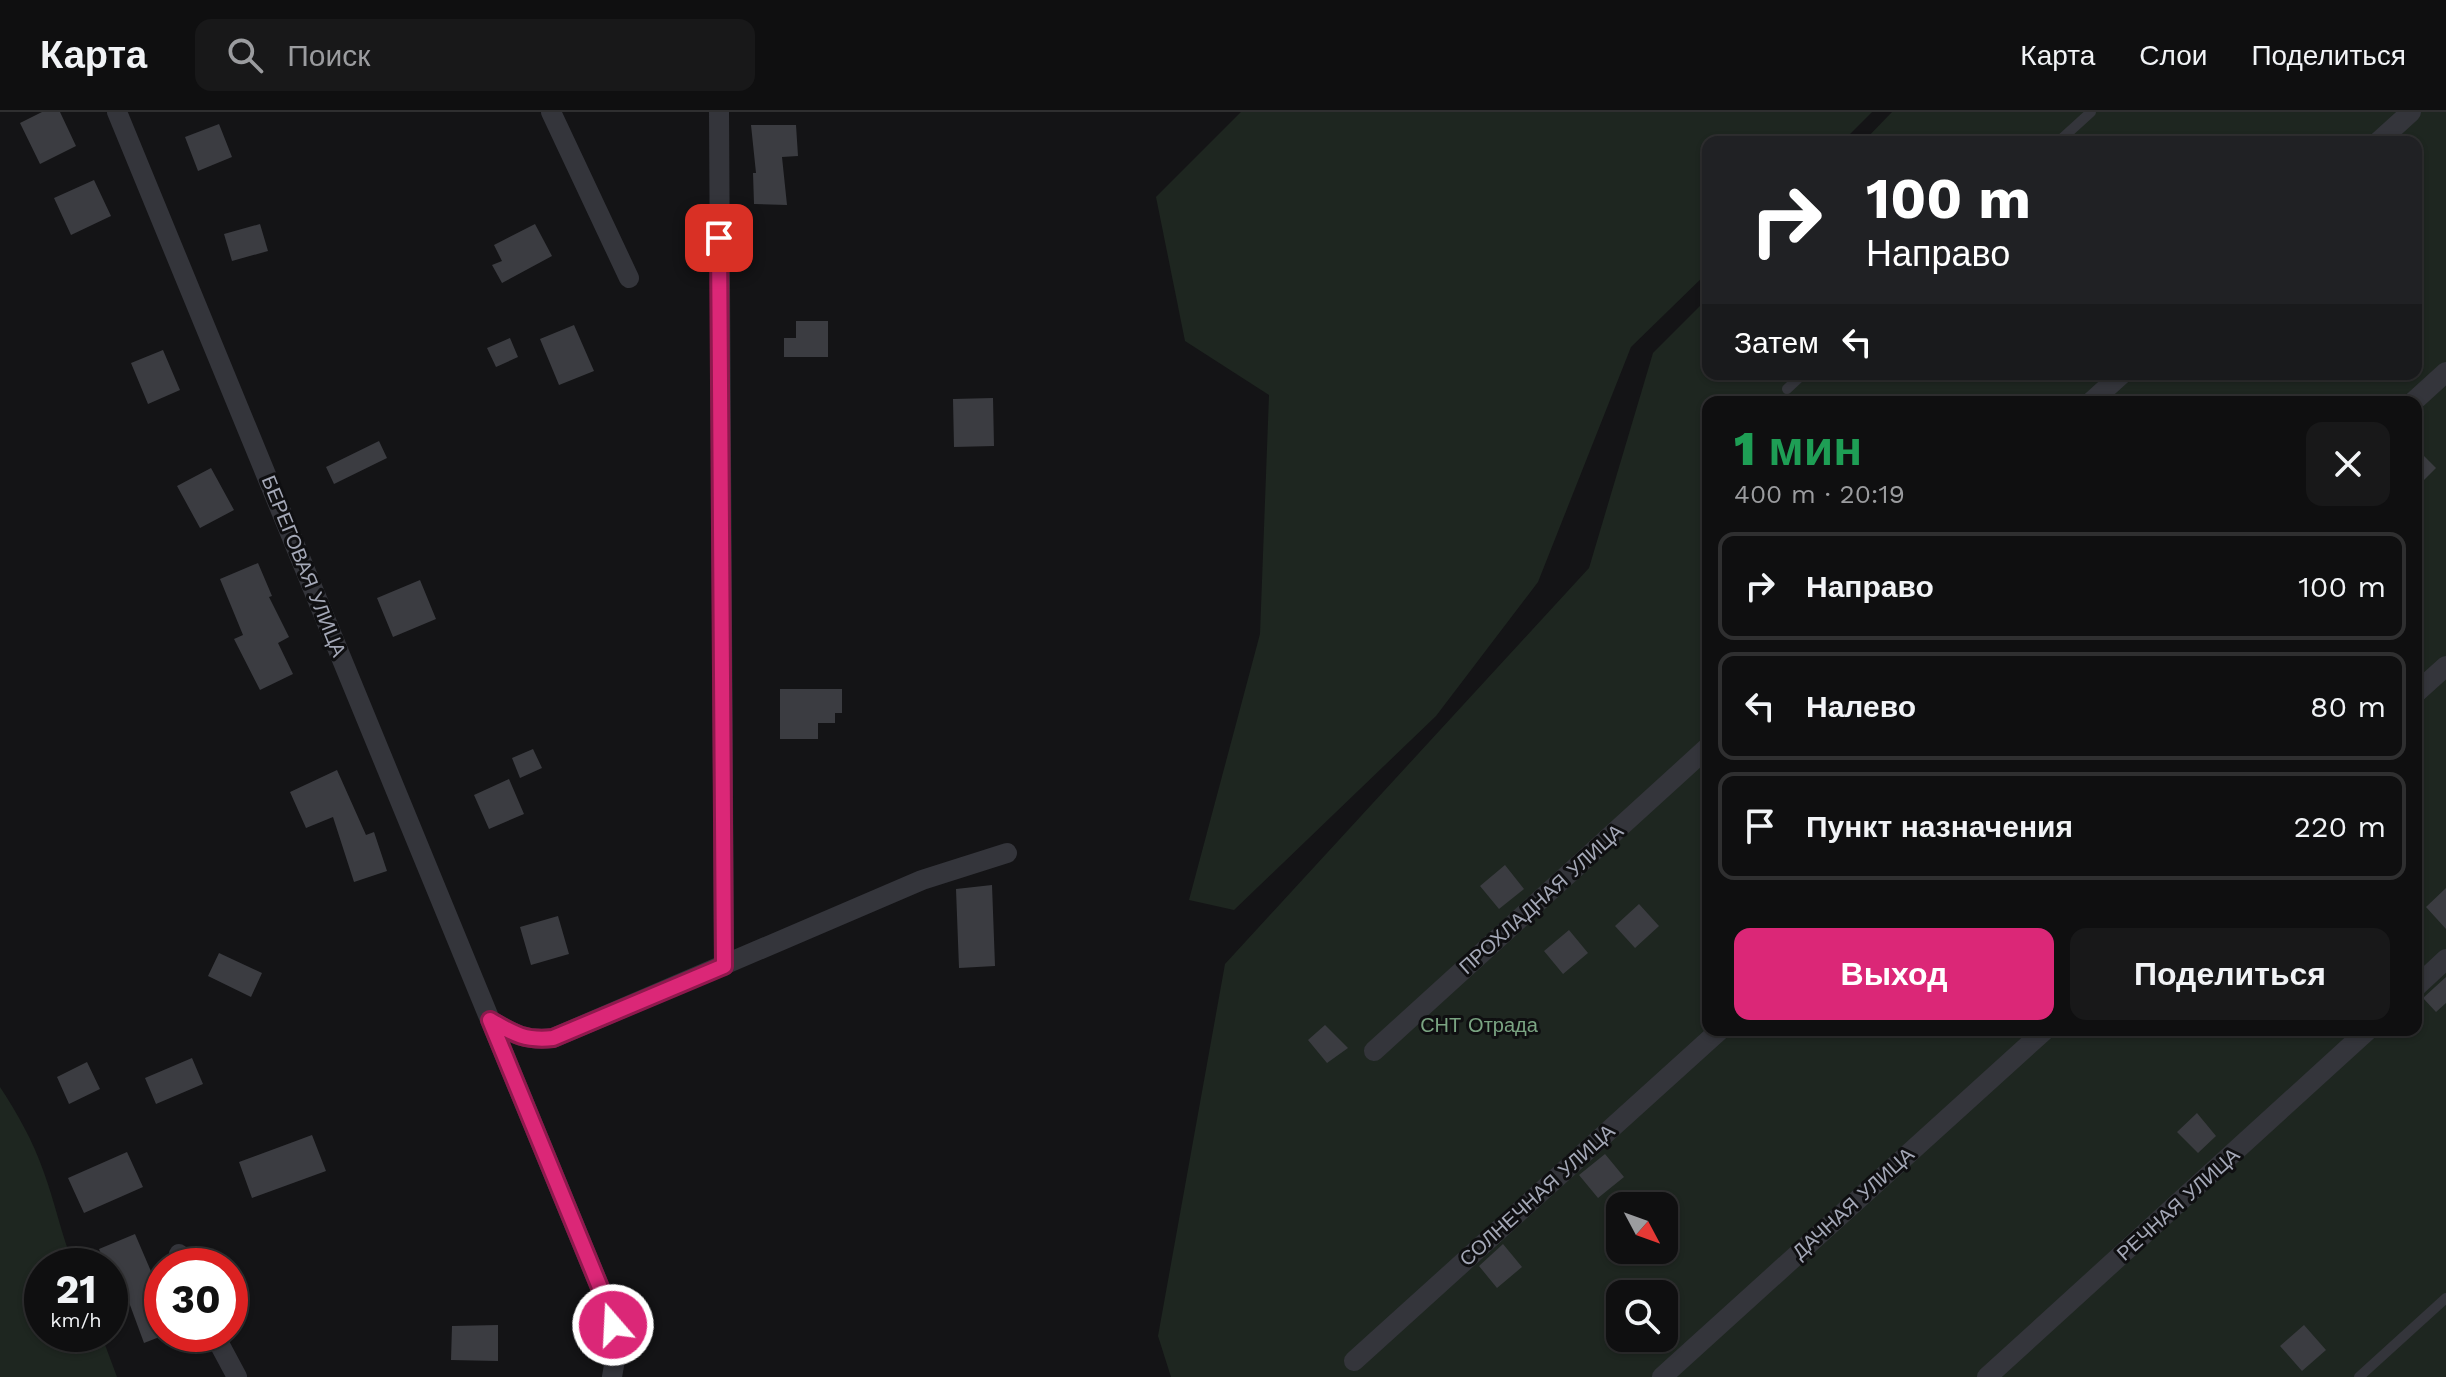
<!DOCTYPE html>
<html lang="ru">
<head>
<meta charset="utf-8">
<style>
	:root { --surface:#0f0f10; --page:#181819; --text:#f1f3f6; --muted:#9b9c9f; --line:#2f2f30; --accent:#db2777 }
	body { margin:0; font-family:"Work Sans",sans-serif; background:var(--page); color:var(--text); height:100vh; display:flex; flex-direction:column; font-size:30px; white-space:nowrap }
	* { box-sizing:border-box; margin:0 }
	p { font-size:26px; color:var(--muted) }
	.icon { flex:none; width:44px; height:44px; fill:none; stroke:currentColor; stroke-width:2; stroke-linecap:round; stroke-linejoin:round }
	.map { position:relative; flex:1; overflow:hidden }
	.details { position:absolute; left:1702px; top:284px; width:720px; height:640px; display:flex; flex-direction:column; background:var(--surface); border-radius:16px; box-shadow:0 2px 6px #0004,0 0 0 2px var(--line) }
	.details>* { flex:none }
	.hud { position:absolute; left:1702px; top:24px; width:720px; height:244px; border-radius:16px; box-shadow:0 2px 6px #0004,0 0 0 2px var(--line); background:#202124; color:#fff; overflow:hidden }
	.needle { width:52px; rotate:131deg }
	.fabs { position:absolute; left:1606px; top:1080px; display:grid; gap:16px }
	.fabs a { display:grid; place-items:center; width:72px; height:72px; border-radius:16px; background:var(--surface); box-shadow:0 2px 6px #0004,0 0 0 2px var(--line); font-size:40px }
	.speed { position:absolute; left:24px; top:1136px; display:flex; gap:16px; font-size:40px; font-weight:700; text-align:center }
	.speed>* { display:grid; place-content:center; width:104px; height:104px; border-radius:50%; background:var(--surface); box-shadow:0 2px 6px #0004,0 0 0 2px var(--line); line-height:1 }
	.speed small { font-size:20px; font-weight:400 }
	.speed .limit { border:12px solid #d22; background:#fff; color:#111 }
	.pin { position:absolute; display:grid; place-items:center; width:68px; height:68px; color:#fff; margin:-34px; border-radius:16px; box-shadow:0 4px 12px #0006 }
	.me { position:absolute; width:88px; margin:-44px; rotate:341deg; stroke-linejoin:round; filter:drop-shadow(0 0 6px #0008) }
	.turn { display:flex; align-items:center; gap:28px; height:168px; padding:0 32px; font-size:36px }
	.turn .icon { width:104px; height:104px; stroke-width:2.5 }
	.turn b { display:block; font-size:56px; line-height:68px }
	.then { display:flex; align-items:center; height:76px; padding:0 32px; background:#0003; gap:16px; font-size:30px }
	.round { display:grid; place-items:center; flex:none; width:84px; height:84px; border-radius:16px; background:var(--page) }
	.head { display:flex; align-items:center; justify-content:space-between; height:136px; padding:0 32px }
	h1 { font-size:48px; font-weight:800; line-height:60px; color:#1e9e55 }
	.primary-button { display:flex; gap:16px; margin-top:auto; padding:16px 32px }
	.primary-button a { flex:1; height:92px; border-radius:16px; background:var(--accent); color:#fff; font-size:32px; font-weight:800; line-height:92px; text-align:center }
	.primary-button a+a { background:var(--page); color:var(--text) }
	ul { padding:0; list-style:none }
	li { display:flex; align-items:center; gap:24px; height:108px; margin:0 16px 12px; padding:0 16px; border:4px solid var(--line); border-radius:16px }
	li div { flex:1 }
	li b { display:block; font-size:30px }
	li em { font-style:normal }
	header { display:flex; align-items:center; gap:48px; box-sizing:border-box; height:112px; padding:0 40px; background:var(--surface); border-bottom:2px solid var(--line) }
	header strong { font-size:38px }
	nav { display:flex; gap:44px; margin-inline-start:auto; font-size:28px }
	.search { width:560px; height:72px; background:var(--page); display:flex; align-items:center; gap:20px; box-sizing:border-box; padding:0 28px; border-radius:16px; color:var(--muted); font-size:30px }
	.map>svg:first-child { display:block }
	.green { fill:#1e2620; fill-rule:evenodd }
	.building { fill:#3b3c41 }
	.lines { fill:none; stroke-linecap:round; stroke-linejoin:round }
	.service { stroke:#34353b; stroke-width:10 }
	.minor { stroke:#34353b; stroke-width:20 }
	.route-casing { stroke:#8e194d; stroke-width:20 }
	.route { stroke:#db2777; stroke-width:14 }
	.labels { text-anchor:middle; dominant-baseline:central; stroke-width:6; stroke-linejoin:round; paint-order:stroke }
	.street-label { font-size:20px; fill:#a4a8b7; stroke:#0f0f11 }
	.park-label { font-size:20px; fill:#7aa482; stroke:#0f0f11 }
</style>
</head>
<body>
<header>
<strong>Карта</strong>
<div class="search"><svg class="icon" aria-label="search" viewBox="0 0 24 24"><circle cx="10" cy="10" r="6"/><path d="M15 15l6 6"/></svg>Поиск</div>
<nav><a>Карта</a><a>Слои</a><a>Поделиться</a></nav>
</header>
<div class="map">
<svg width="2446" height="1265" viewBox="0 0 2446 1265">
	<rect width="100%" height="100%" fill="#141416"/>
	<path class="green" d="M1241 0H1872L1842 30H1708V160L1631 235 1538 470 1436 604 1234 798 1189 788 1260 522 1269 283 1185 229 1156 85Z
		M1892 0H2446V1265H1171L1158 1224 1225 852 1589 456 1653 241 1708 186V262H2416V30H1863ZM1708 290H2416V918H1708ZM1620 1094H1664V1138H1620ZM1620 1182H1664V1226H1620Z
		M0 975C17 1001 33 1029 43 1058 55 1090 61 1122 74 1154H42V1222H101L117 1265H0Z"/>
	<path class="building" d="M42 0H60L76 34 40 52 20 11Z
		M219 12 232 45 198 59 185 25Z
		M751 13H796L798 44 782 45 787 93 754 92 753 61H756Z
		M94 68 111 104 71 123 54 86Z
		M260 112 268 139 232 149 224 122Z
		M535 112 552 144 502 171 492 153 502 149 494 133Z
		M796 209H828V245H784V226H796Z
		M574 213 594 259 559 273 540 227Z
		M510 226 518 245 496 255 487 236Z
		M163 238 180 278 148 292 131 251Z
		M993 286 994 334 954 335 953 287Z
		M379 329 387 346 334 372 326 355Z
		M2416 336 2436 356 2416 376Z
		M211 356 234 398 200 416 177 374Z
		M258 451 272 484 269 485 289 525 278 531 293 562 260 578 234 527 243 523 220 467Z
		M420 468 436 507 393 525 377 486Z
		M780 577H842V601H835V611H818V627H780Z
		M533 637 542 656 520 666 512 646Z
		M337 658 366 723 374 720 387 759 354 770 333 705 306 716 290 680Z
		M509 667 524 702 489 717 474 683Z
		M1505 753 1524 777 1499 797 1480 774Z
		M992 773 995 854 959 856 956 777Z
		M2446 776V817L2426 795Z
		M1639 792 1659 814 1635 836 1615 814Z
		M558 804 569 842 531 853 520 815Z
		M1569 818 1588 841 1563 862 1544 839Z
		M219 841 262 861 251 885 208 864Z
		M2446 865V891L2436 900 2423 886Z
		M1325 913 1348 936 1327 951 1308 928Z
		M192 946 203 972 156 992 145 966Z
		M87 950 100 977 69 992 57 965Z
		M2197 1001 2216 1024 2198 1041 2177 1020Z
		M312 1023 326 1059 252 1086 239 1050Z
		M127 1040 143 1075 84 1101 68 1066Z
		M1605 1042 1624 1065 1598 1086 1579 1063Z
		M135 1122 162 1185V1224L144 1231 123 1174 116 1177 110 1163V1154H106L99 1137Z
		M1503 1132 1522 1155 1497 1176 1479 1154Z
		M498 1213V1249L451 1248 452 1214Z
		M2304 1213 2326 1238 2302 1259 2280 1234Z"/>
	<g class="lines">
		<path class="service" d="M2058 30 2091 0
			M1787 277 1803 262
			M2359 1265 2446 1186"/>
		<path class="minor" d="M117 0 608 1195 618 1230 612 1265
			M551 0 629 166
			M719 0 724 854
			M2378 30 2411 0
			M2091 290 2122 262
			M2413 290 2446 260
			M2416 581 2446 554
			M2416 875 2446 847
			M490 908C514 922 525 929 553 926L922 768 1007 741
			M1374 939 1708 635
			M179 1142 185 1154
			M214 1222 237 1265
			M1354 1249 1720 918
			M1662 1265 2045 918
			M1987 1265 2368 918"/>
	</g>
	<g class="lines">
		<g class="route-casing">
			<path id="route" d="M613 1213 608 1195 490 908C514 922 525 929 553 926L724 854 719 126"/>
		</g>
		<use href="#route" class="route"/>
	</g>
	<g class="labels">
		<g class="street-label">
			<text transform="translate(304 454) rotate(68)">БЕРЕГОВАЯ УЛИЦА</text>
			<text transform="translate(1541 787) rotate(-42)">ПРОХЛАДНАЯ УЛИЦА</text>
			<text transform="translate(1537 1083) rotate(-42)">СОЛНЕЧНАЯ УЛИЦА</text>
			<text transform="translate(1853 1091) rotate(-42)">ДАЧНАЯ УЛИЦА</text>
			<text transform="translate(2178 1092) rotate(-42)">РЕЧНАЯ УЛИЦА</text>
		</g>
		<g class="park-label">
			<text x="1479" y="913">СНТ Отрада</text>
		</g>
	</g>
</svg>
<div class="fabs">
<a><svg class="needle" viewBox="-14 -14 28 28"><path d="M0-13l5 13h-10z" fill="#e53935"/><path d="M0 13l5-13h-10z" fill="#9b9c9f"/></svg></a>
<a><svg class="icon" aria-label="search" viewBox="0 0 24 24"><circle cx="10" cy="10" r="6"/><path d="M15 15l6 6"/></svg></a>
</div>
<div class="speed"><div>21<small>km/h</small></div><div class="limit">30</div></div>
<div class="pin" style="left:719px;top:126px;background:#d93025"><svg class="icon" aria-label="arrive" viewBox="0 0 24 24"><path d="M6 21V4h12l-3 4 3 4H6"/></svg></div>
<svg class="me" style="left:613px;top:1213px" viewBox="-20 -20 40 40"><circle r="17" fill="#db2777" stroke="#fff" stroke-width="3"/><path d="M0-11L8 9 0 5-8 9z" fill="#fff"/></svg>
<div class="hud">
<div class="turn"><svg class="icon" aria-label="right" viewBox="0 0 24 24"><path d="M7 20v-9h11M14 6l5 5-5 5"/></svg><div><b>100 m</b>Направо</div></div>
<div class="then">Затем<svg class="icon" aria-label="left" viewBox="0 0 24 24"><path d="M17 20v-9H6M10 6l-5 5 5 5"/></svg></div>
</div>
<section class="details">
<div class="head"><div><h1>1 мин</h1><p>400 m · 20:19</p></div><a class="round"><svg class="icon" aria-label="close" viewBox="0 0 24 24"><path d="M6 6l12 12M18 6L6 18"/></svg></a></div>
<ul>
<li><svg class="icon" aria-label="right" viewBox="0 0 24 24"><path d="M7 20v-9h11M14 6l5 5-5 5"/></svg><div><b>Направо</b></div><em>100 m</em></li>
<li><svg class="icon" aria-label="left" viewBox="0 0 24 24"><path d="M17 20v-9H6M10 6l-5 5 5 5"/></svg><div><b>Налево</b></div><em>80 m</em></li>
<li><svg class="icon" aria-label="arrive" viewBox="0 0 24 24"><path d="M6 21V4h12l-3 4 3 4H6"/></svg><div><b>Пункт назначения</b></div><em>220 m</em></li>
</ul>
<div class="primary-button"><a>Выход</a><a>Поделиться</a></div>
</section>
</div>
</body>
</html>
